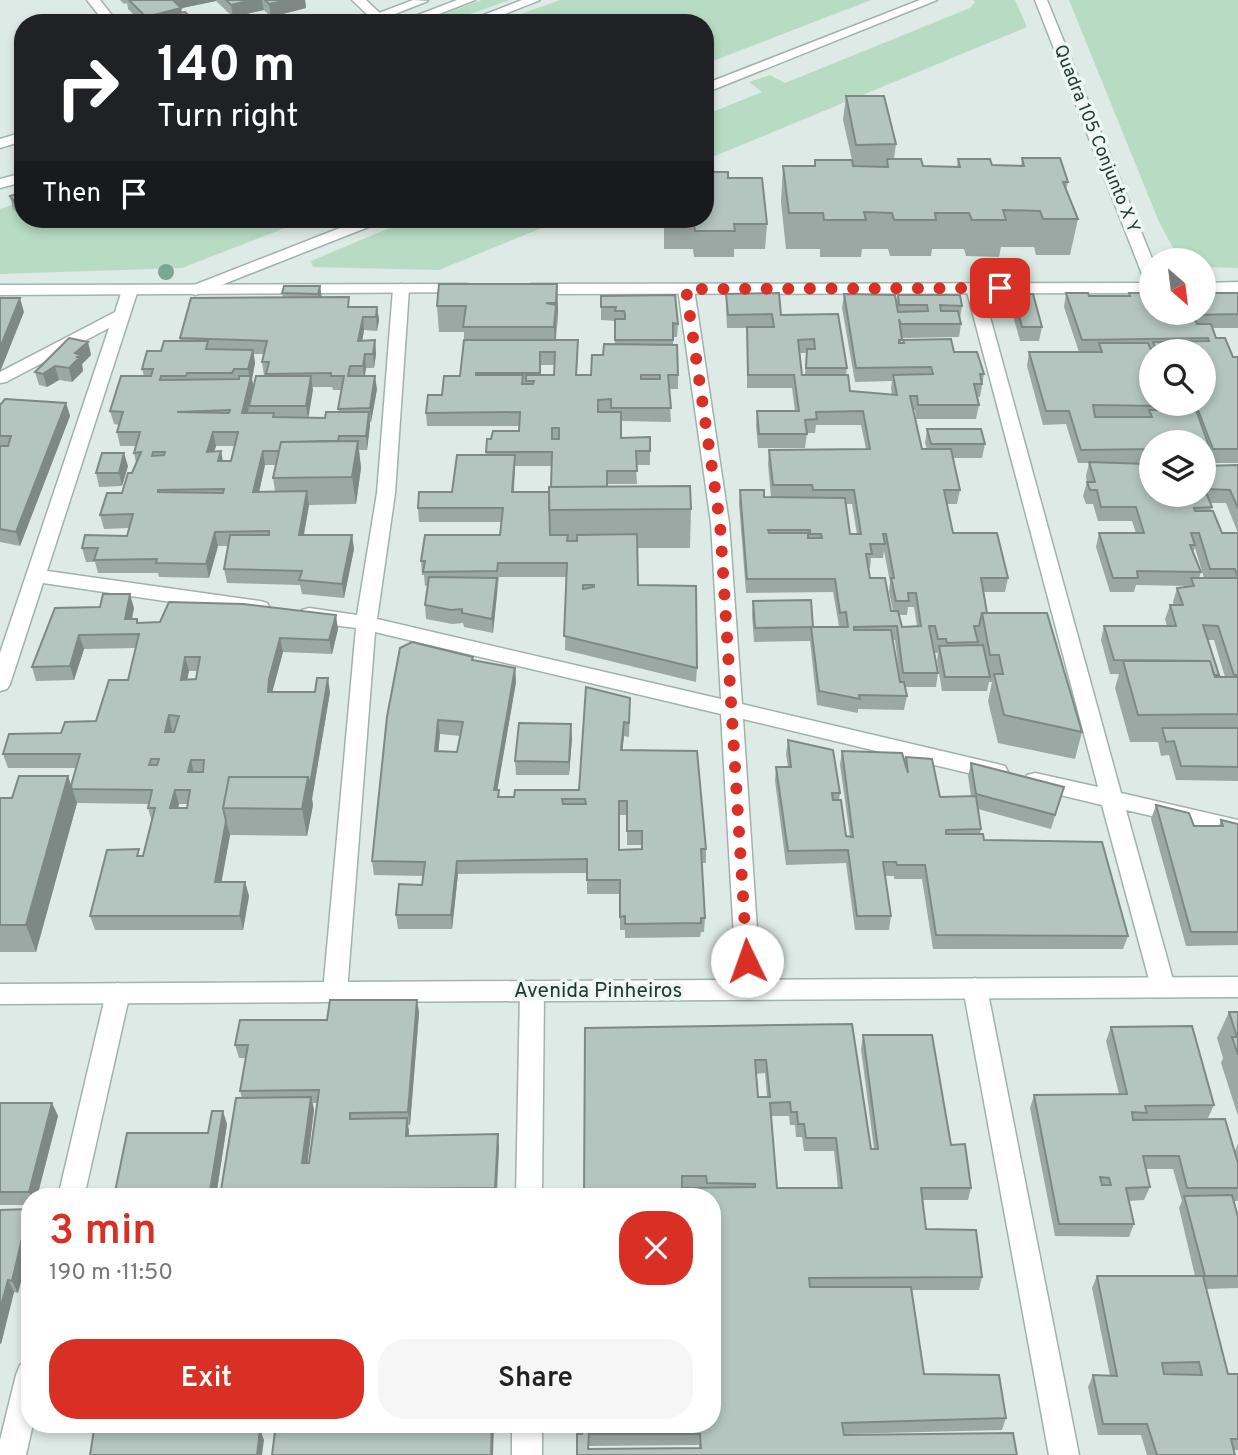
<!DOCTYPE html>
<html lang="en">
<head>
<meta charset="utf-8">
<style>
	:root { --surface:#fff; --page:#f6f6f6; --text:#222; --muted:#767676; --accent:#d93025 }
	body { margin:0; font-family:Overpass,sans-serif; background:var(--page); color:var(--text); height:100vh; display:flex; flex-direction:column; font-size:26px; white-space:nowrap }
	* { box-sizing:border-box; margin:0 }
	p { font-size:23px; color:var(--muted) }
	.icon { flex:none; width:38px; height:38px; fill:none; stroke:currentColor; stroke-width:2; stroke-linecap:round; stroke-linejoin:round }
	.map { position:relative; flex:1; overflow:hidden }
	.panel { position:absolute; left:21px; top:1188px; width:700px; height:245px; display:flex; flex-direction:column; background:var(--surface); border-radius:28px; box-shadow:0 4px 10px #0003 }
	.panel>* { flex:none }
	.banner { position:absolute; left:14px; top:14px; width:700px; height:214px; border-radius:28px; box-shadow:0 4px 10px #0003; background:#202124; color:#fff; overflow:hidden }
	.needle { width:46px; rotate:152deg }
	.buttons { position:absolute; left:1139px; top:248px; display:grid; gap:14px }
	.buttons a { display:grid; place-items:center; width:77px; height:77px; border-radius:50%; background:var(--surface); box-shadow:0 4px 10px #0003; font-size:35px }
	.pin { position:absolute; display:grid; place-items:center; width:60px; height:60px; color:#fff; margin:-30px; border-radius:14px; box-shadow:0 4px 10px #0006 }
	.me { position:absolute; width:77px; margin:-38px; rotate:357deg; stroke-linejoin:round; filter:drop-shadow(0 0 5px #0008) }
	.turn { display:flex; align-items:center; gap:24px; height:147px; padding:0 28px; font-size:32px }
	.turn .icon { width:91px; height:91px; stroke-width:2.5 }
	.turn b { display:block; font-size:49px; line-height:60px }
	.then { display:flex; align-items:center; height:66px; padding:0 28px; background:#0003; gap:14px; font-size:26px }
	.round { display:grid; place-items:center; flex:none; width:74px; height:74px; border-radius:28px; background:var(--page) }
	.headline { display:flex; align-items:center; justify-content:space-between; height:119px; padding:0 28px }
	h1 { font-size:42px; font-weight:600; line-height:52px; color:var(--accent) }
	.button { display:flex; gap:14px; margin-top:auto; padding:14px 28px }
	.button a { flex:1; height:80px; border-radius:28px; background:var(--accent); color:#fff; font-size:28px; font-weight:600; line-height:80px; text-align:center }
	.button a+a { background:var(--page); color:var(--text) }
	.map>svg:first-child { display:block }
	.green { fill:#b7dbc3 }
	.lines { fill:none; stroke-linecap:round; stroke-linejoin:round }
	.street-casing { stroke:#a1b1ac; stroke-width:3 }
	.secondary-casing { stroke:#9db5ae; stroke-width:3 }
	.street { fill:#fff; fill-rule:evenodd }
	.secondary { fill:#fff; fill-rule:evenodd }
	.tree { fill:#7ba790 }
	.wall { fill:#9ba9a4; fill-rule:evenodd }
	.shaded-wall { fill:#7e8986 }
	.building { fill:#b4c4bf; stroke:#7e8986; stroke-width:2; fill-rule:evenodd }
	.route { stroke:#d93025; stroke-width:12; stroke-dasharray:0 21.6 }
	.labels { text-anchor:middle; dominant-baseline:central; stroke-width:7; stroke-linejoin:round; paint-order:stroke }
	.far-street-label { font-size:18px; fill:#203934; stroke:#eef7f3 }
	.street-label { font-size:21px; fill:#203934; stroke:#eef7f3 }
</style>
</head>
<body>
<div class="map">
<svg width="1238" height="1455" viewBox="0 0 1238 1455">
	<rect width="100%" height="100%" fill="#deeae5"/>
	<path class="green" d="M482 0H510L444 23H420Z
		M560 0H871L705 64V23H495Z
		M973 0H1015L1027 27 705 160V115L762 92 749 82 770 75 785 83 970 8 975 2Z
		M1069 0H1238V268L1204 267V261H1180L1159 222Z
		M23 201V219H308L182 268 0 274V209Z
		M411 219H564L439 270 313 267 311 261Z"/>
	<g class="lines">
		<g class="street-casing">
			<path id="street" d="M87 0H100L118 23H105Z
				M352 0H366L383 16 382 19H372Z
				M920 0H937L705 93V84Z
				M1035 0H1047L1153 261 1152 284 1144 279Z
				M363 219H384L381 222 201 293 195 295 187 290 189 287Z
				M974 283 982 288 1121 793 1238 820V836L1126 810 1175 987 1171 994 1163 997 1155 994 1151 987 1102 805 1035 789 1027 787 1024 781 1027 775 1035 773 1098 787 966 288Z
				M401 284 409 289 395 493 377 619 721 699 711 523 678 289 686 284 694 289 729 523 742 704 997 764 1005 766 1008 772 1005 778 997 780 743 719 761 989 757 996 749 999 741 996 737 989 721 714 375 632 347 992 343 999 335 1002 327 999 323 992 356 628 309 622 302 620 299 615 302 610 309 608 357 615 377 493 393 289Z
				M130 285 138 290 47 571 260 601 267 603 270 608 267 613 260 615 43 583 10 684 7 689 0 691V653L109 328 6 382 0 383V372L115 312 122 290Z
				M975 978 983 981 987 988 1079 1455H1049L963 988 967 981Z
				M532 981 540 984 544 991 542 1197H516L520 991 524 984Z
				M118 983 127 986 130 993 84 1197H58L106 993 109 986Z
				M30 1361V1424H33L26 1455H0V1440L16 1375 20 1365Z
				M512 1424H542V1455H512Z"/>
		</g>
		<g class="secondary-casing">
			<path id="secondary" d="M413 0 428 1 372 23H353Z
				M457 0H475L416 23H397Z
				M522 0H540L482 23H463Z
				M23 132V141L0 148V139Z
				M23 173V182L0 188V179Z
				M1238 282V292L1204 293V283Z
				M1152 283V293L531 294 523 289 531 284Z
				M467 284 475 289 473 292 0 295V285Z
				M1238 977V997L0 1004V984Z"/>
		</g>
		<use href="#street" class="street"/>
		<use href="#secondary" class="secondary"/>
	</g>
	<circle class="tree" cx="166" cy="272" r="8"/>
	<path class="wall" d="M120 0H305L306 8 271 17 264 10 233 17 216 1 181 8 182 12 196 23H142L128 9 127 3 124 4Z
		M846 96 896 144 894 159 923 166 957 167 958 159 992 165 1021 166 1022 158 1068 182 1066 190 1078 219 1070 255H1036L1034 247H1001L999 257 966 256 964 249H932L931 256H890L888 249H862L861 257H820V249H786L781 202 783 166H814L815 160H852L843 120Z
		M728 178 767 224 765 249H734V257H694L693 249H664V219H705Z
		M23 192V213L18 214 13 209 10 196Z
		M557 284 558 310 556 340H578L577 375H591L603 355 615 344V321L601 320V296L678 324 677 337H673V345L678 375V389H669L671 422 621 421V438L650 451V465H636L637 484H607V487L691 509 690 548H638V585L697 668 696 682 565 650 566 577H499L493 633 464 627 463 623 452 624 426 619 425 605 428 585 425 586 424 575H422L421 561 500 535 502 522H419L418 508 452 492 486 455 487 439H491L519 431V426H427L426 413 460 376 464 340V332H439L437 306ZM540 365H554V375H541ZM515 466H551V487L549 492H514Z
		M320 286 321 297 351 307H377L379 320 377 331 364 330 362 341 375 340 376 354 374 368H366L365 376 377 389 371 422H370L367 450H359L361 468 356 504 309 505 304 535H352L354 549 344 598 302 594 300 585 227 583 224 569 228 546H218L209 578 159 577 158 573H98L95 562H86L82 548 127 536 129 528 104 529 100 515 122 493 136 463 134 453 136 446H120L117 432 119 425 114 424 110 411 144 376 142 369 161 351 180 341V338L283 297 282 293ZM254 354H264L262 362 264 376 253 387 252 379 255 363ZM312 387H332L333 390H341L338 409 339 412 325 418 308 417ZM216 446H234L231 461H223L221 451 214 452ZM265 465H276L273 478 275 491 259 492Z
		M1066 293 1089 296H1129V293H1238V328H1212L1216 338 1233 357H1238V463H1209L1207 459 1206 463H1204V443H1152V463H1120L1152 495H1204V466L1238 465V781L1176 780 1169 755 1161 756 1158 742H1130L1115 688 1119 674H1110L1101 640 1104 626H1167L1165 619 1170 605H1174L1173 602 1177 588 1189 586 1136 585 1134 592H1110L1096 547 1099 533H1136L1132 521H1098L1093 504H1086L1083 496 1087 482 1086 476 1089 463H1078L1066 424 1043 425 1027 366 1029 352H1079L1064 307ZM1152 352H1204V404H1165L1164 407 1165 410H1159L1161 406 1152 404ZM1211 503H1226L1238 533H1222L1211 511 1212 507ZM1195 548 1204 578H1199L1201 572 1193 552ZM1208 640H1214L1225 677H1218L1219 675Z
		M726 294 781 315 838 314 847 368 846 375 850 391 892 395 891 388 892 381 855 382 842 308 844 294 897 303 898 295 962 306 960 318 961 324 959 337 901 338V343H903V340L954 352 984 374 980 397H977L979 405 976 419H916L915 410H913L922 449H927L925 443 927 429 985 444 982 458H953L960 490 957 504H946L953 533 1008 578 1005 592H984L987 613 1082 732 1075 759 998 743 988 701 992 682H989L987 691H942L937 660 938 653H935L933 640 938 673 936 687H905L907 696 904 710 858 709V713L817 705 810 641 754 642 752 615 753 601 813 627H845L839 626 833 592 746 593 739 504 740 490 764 497H771L768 464 769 450 866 449 861 425H816L815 433H807L805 448H758L756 425 757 411H795L792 388H747V328H727L726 307ZM800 353H806L805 375H802ZM845 504H852L857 534H850ZM884 551 890 582 889 592 893 611H891L870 578 868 568H870L871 558H883ZM908 607H914L917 626 902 627 899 615H907ZM893 640H895L900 682Z
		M1013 294 1042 327 1039 341H1020L1011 308Z
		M88 342 91 355 82 364 83 371 72 382 59 380 47 387 39 385 35 372Z
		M66 403 70 416 20 546 0 542V405Z
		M128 466 122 486 99 487 96 473Z
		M55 608H134L132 619 138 623 338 629 332 654 283 652 272 692H330L312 799 313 805 307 836 230 835 221 882H245L249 896 243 930H95L90 916 141 856H143L152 822 148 808 149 804 77 803 36 952H0V798H12L68 776 71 786 76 768H8L3 754 96 721 128 680 136 648 84 649 74 680 36 681 32 667ZM189 671H198L196 679H187ZM179 804H187V808H178Z
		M473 657V660L515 668 516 682 497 790 500 797H514L579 790 630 698 629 737 624 736 622 750 706 849V863H702L705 918 704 932H701L700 937 625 938V930H620V894H587V873L458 874 452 929H398L396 915 422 885 423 876 374 875 372 861 387 717ZM440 734 460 736 457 752 438 751ZM619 815H627V845H642V849L619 850Z
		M572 738 569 775H516L515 761Z
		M788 740 840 793 839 800 846 836 850 837 840 765 842 751 905 763 906 757 940 797 971 796 968 776 971 763 1064 787 1051 829 978 809 981 829 980 834 984 840 1128 936 1123 949H933L922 879H894V876H885L891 916 889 930H855L846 863 786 865 775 781 776 767H788L786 754Z
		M1156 805 1194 826H1219L1221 820 1238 824V945L1186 946 1151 819Z
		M417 1000 419 1013 410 1125H408L409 1136 499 1147 497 1197H111L115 1192 208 1133 227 1124 217 1190H221L242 1098 240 1091 246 1058H239L235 1045 327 1020ZM313 1103H317L309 1163H307L314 1110Z
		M1229 1012H1238V1116L1221 1063 1223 1058 1217 1038Z
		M852 1024 871 1149H874L861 1049 863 1035 951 1145 971 1188 968 1200H923L926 1229 982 1277 979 1290H912L924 1374 1006 1418 1002 1430 844 1434V1435L1013 1433 577 1455 582 1434 712 1424V1197H584L585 1028ZM765 1073 767 1097H758L756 1074ZM771 1116H789L790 1125H795L796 1137H802L804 1151H834L838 1188H777ZM699 1445V1448L589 1449V1446Z
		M1111 1027 1214 1105 1208 1118 1144 1119V1120L1235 1151 1238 1144V1201H1234L1238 1217V1288L1206 1289 1228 1374H1238V1450H1233L1235 1455H1147L1141 1435H1098L1088 1387 1093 1375 1110 1376 1092 1288 1097 1276H1195L1179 1208 1182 1201 1173 1169H1146L1150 1187 1144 1200 1129 1201 1134 1224 1129 1237 1055 1236 1030 1108 1034 1095 1119 1094 1106 1041Z
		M0 1103H52L58 1116 37 1197H30V1205H0Z
		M29 1209 30 1245 18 1293 14 1292 1 1344H0V1210Z"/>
	<path class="shaded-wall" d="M171 0H216V1L173 10Z
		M252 0H262L264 10 233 17 231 5Z
		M288 0H305L306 8 271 17 269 4Z
		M181 8 184 20 174 14 175 22 169 18 170 22 168 21V23H147L146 17Z
		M23 198V213L18 214 14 201Z
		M557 284 558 310 557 329 556 303Z
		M320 286 322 299 320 307 318 294Z
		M20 298 24 312 0 372V348Z
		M556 305V331L555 353 554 327Z
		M377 307 379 320 377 331 376 317Z
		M363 317 364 330 360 354 358 341Z
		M375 340 376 354 374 368 373 354Z
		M88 342 91 355 82 364 83 371 72 382 69 368 75 353Z
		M253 350 255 363 252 379 254 389 249 406 245 427 242 413 250 380 248 369Z
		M365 354 366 368 364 380 363 366Z
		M55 366 59 380 47 387 43 374Z
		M311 376 313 390 308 420 306 406Z
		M375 376 377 389 371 422 370 408Z
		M66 403 70 416 20 546 16 532Z
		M369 412 370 426 367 450 366 436Z
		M213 432 216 446 210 466 207 452Z
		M358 441 361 468 356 504 352 477Z
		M221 451 223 465 218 461Z
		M263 451 265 465 256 506 253 492Z
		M124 453 128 466 122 486 119 473Z
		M515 455V469L512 506V492Z
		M307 491 309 505 301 549 299 535Z
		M215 532 218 546 209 578 206 564Z
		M352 535 354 549 344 598 342 584Z
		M497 578V592L493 633 492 619Z
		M130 594 134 608 129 633 125 619Z
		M336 615 338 629 332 654 329 640Z
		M79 635 84 649 74 680 70 666Z
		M280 638 283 652 272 693 268 692 269 679Z
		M185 657 189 671 184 694 181 680Z
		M515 668 516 682 495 804 494 790Z
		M328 678 330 692 312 799 313 805 307 836 302 809Z
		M169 715 172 729 169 746 165 732Z
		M438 720 440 734 437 765 435 751Z
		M624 722V736L621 764V750Z
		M571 724 572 738 569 775V762Z
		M191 760 194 774 188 772Z
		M68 776 77 803 36 952 26 925Z
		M175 790 179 804 174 822 170 808Z
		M226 821 230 835 219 896 215 882Z
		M457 861 458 874 452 929 451 915Z
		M245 882 249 896 243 930 240 916Z
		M417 1000 419 1013 410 1125 408 1112Z
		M311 1097 314 1110 306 1176 302 1163Z
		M52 1103 58 1116 37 1197H32L29 1192Z
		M223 1111 227 1124 216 1197 210 1191Z
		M407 1118 409 1131 408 1149 406 1136Z
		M498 1134 499 1147 496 1197 495 1188Z
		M29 1209 30 1245 18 1293 12 1281Z
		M8 1280 14 1292 1 1344 0 1342V1310Z
		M251 1424H256L255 1440 250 1428Z
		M492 1424H494L493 1455H491Z
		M260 1429 264 1440 262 1455H257Z"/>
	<path class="building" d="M129 0H173L181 8 146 17Z
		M226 0H252L231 5Z
		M265 0H288L269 4Z
		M185 12 196 23H170L168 21H171L169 18 176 16 174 14Z
		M846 96H884L896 144 856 145Z
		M1022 158H1060L1068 182H1063L1078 219H1043L1040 211 1003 210 1006 220H972L969 213H935L936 220H894L892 213 864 212 866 220H824L823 213H789L783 166H815V160H852L853 166 888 167 887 159H921L923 166 960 167 958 159H990L992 165 1024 166Z
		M705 172H728V178H762L767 224H734L735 231H695L694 223H665V219H705Z
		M23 192V198L14 201 10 196Z
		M439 284H557L556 303H546L556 305 554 327H463L466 306H437Z
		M284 286H320L318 294 282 293Z
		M779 293 781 315 838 314 847 368H806L807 349H815L814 339 798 340 802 375H848L850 391 897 395 893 375 933 374 931 367 856 368 844 294 895 295 898 312 928 311 927 305H899L898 295H960L962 306 940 305 941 311H958L961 324H901L899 319 902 340H899V343H904L903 340 951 339 954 352H977L984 374H980L982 384H974L979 405H918L917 396H910L922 449H951L960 490H944L953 533H997L1008 578H981L987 613H982L979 626H974L978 642 947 643 946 639H938L935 626H929L938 673H903L897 626 854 627V630H891L900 682H904L907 696 859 695 860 699 819 691 811 627 755 628 753 601 811 600 813 627H848L846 612 840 613 835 579H747L740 490H764V497L845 498 850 534H861L854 490H813L812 485H773L769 450 870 449 863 411 816 412 817 419 805 420 807 434H759L757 411H799L794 375H748L747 327H774L772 314 728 315 726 294ZM768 530H810V534H821L822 538H808V533H769ZM883 534H886L894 578H891L896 601H909L908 593H916L921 626 902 627 898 611H891L885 578H870L866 554H872L870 544H885Z
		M1066 293H1088L1089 296H1130L1129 293H1152V313H1204V293H1238V314L1193 315 1197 324H1211L1216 338H1225L1233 357H1238V449H1213L1198 410H1196L1210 449H1204V443H1152V449L1081 450 1069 411H1046L1029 352H1102L1099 343H1148L1152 352H1153H1152V373H1149L1152 380V404H1160L1161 406 1093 405 1095 417H1152L1149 410H1174L1172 404H1204V352H1157L1153 342 1209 341 1208 338 1082 340Z
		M1013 294H1033L1042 327H1022Z
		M675 295 678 324 673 323V340H615V319H625V314L624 311H615L616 307H601V296Z
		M349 297 348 307H377L376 317H363L358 341 375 340 373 354H365L363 366H350L348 376H375L370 408 338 409 344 376H331V373L266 374 269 362H262L267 341 180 338 191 298Z
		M0 298H20L0 348Z
		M69 338 88 342 75 353 80 355 77 357 79 358 69 368 55 366 43 374 35 372Z
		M464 340H578L576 375H591L592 355H603L604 344 677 345 678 375H668L671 408H611V399L598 400V412H621V438L650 437V451H636L637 471H607V487H551L552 452H486L487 439H491L493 431H519L520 412 426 413 428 395H442L444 376H460ZM540 352H555L554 375H526V381H534L533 384H522L523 375H476V373H540ZM641 375H660V379H641ZM552 428H559V439H552Z
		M164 341H208L206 349 253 350 248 369H234L232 373H187L186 376H161L160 380 239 379V376H251L242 413H274L273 417 325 418 326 412H369L366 436H339L338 441 281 442 279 451H263L253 492 307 491 299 535H352L342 584 299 580 302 571 224 569 230 535H269V531L215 532 206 564 156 563 157 559 94 560 98 548H82L85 535 127 536 133 514 100 515 107 493H122L128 473H132L141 452 134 453 140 432H117L123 412 110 411 121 376H151L153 369H142L147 351H161ZM230 410 229 413 177 412ZM213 432H238L231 461H218L221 451 207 452ZM153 452H165L164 455 152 456ZM224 489 223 493 158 492V490Z
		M256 376H311L306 406H249Z
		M5 399 66 403 16 532 0 529V446H8L11 436H0V405Z
		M927 429H981L985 444H931Z
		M358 441 352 477 273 478 281 442Z
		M102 453H124L119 473H96Z
		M457 455H515L512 492H549L550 535H568L567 541H577V535L637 534 638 585 696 586 697 668 564 636 567 563H498L497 571 423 572 425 561H421L425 535H500L503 508H418L419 492H452ZM583 585H594V587L583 589Z
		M1089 462 1146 464 1152 482V495H1204V490H1205L1212 507 1194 508 1195 511H1213L1222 533H1238V578L1235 569H1210L1199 533H1191L1195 545H1190L1201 572 1137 571 1138 578H1113L1099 533H1144L1136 507H1101L1097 490H1090L1087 482H1095Z
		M1238 465V508L1230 490 1205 489 1204 486V466Z
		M690 486 691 509 549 510V487Z
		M429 577 497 578 492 619 462 613V609L451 610 425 605Z
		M1191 578H1238V675H1234L1218 626 1203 625 1219 675H1214L1210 661 1114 660 1104 626H1176L1170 605H1183L1177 588 1194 586Z
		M103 594H130L125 619H137V623L160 622 169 602 243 604 336 615 329 640 280 638 269 679 268 692H315L317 678H328L310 785 308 777H229L223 808 226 821 215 882H245L240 916H90L107 850 139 849 137 856H143L155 808H148L152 790 72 789 71 786 80 754H3L9 734 61 733 65 722 96 721 109 680H128L139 634 79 635 70 666 32 667 55 608 100 607ZM185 657H200L196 679 181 680ZM169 715 179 716 174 732H165ZM151 759H159L157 765H149ZM191 760H204L203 772H188ZM175 790H190L187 808H170Z
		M982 613H1047L1082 732 1004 715 994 674H1003L999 655H990Z
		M412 642 473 657 472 660 515 668 494 790H499L498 797H514L515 790H579L586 687 630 698 629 723 624 722 621 750 697 751 706 849H701L705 918H701V923L625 924V916L620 917V880H587V859L457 861 451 915H396L399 884 422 885 425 862 372 861 387 717 400 648ZM438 720 463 722 457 752 435 751ZM562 799H585L586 804H563ZM619 801H627V831H642V849L619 850Z
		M983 645 990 677H945L939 646Z
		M1123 661H1210L1215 677H1238V714L1138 715Z
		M519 723 571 724 569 762 515 761Z
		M1162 728H1238V767L1181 766 1174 741 1166 742Z
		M788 740 833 750 840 793H832L833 800H841L846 836 853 837 842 751 902 753 908 773 906 757 932 759 940 797 976 796 981 829 946 830V834H983L984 840 1102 842 1128 936 936 935 925 865H897L896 862H883L891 916H857L848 850 788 851 776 767H791Z
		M971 763 1064 787 1055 815 976 794Z
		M19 776H68L26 925H0V798H12Z
		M229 777H308L302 809 223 808Z
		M1156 805 1189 813 1194 826H1223L1221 820 1238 824V932H1191Z
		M330 1000H417L408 1112 350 1113V1119L407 1118 406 1136 498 1134 495 1188 375 1189 374 1197H111L112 1191 115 1192 127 1133H208L212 1111H223L210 1191 221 1190 236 1098 311 1097 302 1163H309L319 1090 240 1091 248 1045H235L240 1020H327Z
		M1229 1012H1238V1055L1232 1037H1237Z
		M852 1024 871 1149H878L863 1035H932L951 1145 965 1144 971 1188H921L926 1229 976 1230 982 1277 809 1278 810 1287H911L924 1374 999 1375 1006 1418 842 1423 844 1435 1013 1433 1017 1455H577V1434H582V1424H712V1197H584L585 1028ZM755 1060H766L770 1097H758ZM790 1102 791 1112H797L798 1124H804L806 1138H836L842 1188H777L770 1103ZM682 1176H706L707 1183 755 1184V1187L682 1188ZM589 1434H700L701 1448 588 1449Z
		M1192 1026 1214 1105 1145 1106 1147 1113 1132 1112 1133 1120 1225 1119 1238 1163V1188H1187L1179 1156H1143L1150 1187 1126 1188 1134 1224H1059L1034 1095 1127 1094 1111 1027ZM1100 1177 1109 1178 1111 1185H1102Z
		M0 1103H52L29 1192H0Z
		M1232 1195 1238 1217V1276H1205L1184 1196Z
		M29 1209 12 1281 8 1280 0 1310V1210Z
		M1097 1276H1203L1228 1374H1238V1439H1231L1235 1455H1157L1147 1424H1103L1093 1375 1117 1376ZM1199 1362 1202 1375 1164 1374 1162 1363Z
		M109 1424H251L250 1428 260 1429 257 1455H90L94 1430H108Z
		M276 1424H492L491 1455H272Z"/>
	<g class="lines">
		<path class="route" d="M747 961 720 523 686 289 1000 288"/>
	</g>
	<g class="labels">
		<g class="far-street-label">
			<text transform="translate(1096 139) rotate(68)">Quadra 105 Conjunto X Y</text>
		</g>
		<g class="street-label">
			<text x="598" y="991">Avenida Pinheiros</text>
		</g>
	</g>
</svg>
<div class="buttons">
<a><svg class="needle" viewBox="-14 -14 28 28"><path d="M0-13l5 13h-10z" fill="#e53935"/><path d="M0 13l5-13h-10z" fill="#767676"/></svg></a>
<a><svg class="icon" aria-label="search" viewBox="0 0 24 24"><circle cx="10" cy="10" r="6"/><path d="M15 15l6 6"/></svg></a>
<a><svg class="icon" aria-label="layers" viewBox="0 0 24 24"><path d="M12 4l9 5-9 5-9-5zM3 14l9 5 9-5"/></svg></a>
</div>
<div class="pin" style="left:1000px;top:288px;background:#d93025"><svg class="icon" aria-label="arrive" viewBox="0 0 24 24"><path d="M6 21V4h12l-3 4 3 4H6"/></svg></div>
<svg class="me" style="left:747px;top:961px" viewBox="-20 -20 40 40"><circle r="19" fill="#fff"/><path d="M0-13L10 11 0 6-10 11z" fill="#d93025"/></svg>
<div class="banner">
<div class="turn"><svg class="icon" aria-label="right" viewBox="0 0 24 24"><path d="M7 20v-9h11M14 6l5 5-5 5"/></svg><div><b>140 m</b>Turn right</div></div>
<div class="then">Then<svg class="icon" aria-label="arrive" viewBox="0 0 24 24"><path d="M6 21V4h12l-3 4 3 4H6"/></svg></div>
</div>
<section class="panel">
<div class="headline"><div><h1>3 min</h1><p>190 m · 11:50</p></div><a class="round" style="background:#d93025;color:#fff"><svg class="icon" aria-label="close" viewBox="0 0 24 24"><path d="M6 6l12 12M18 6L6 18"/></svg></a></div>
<div class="button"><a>Exit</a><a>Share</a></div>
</section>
</div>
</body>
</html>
